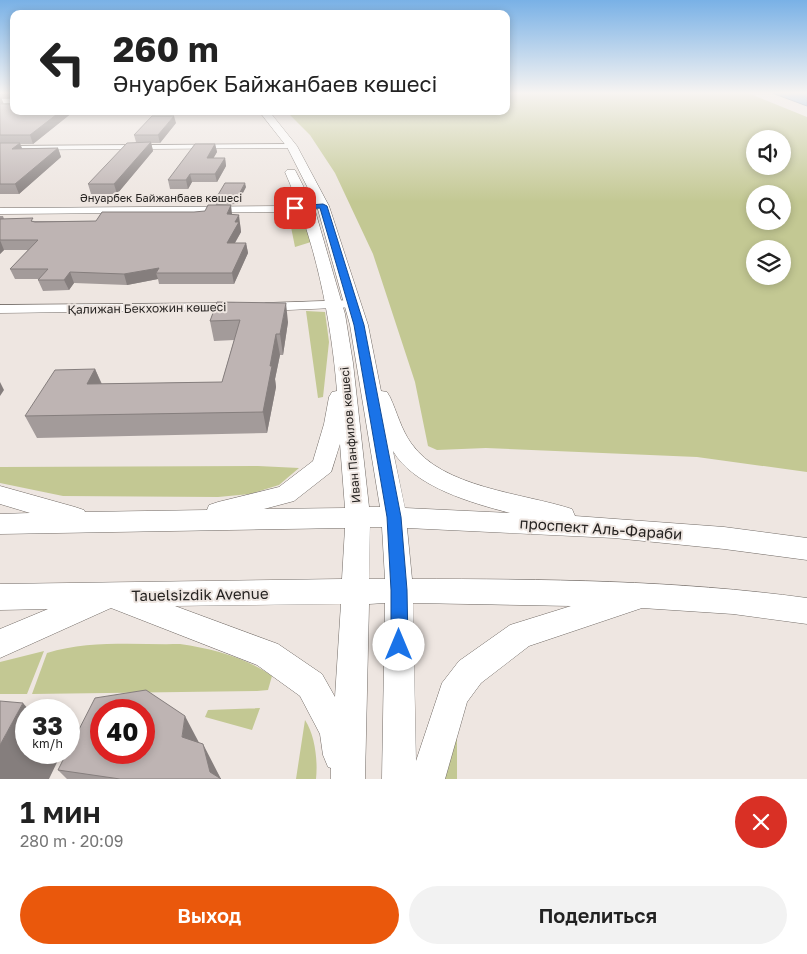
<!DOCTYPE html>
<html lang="ru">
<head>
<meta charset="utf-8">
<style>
	:root { --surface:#fff; --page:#f2f2f2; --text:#222; --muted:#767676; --accent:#ea580c }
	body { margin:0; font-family:"Golos Text",sans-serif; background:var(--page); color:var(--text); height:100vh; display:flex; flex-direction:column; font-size:19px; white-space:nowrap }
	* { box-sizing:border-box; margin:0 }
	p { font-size:16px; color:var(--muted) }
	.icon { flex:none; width:28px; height:28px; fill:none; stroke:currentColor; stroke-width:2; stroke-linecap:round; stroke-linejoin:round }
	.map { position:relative; height:779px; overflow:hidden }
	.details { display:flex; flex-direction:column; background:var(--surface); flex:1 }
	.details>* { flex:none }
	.guide { position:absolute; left:10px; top:10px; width:500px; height:105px; border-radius:10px; box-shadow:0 2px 8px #0003; background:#fff; color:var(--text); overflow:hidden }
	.tools { position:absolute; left:746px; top:130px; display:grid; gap:10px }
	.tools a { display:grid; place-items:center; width:45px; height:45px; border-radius:50%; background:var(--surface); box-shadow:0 2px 8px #0003; font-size:25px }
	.speed { position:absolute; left:15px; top:699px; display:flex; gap:10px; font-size:25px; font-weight:700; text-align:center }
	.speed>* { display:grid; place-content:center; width:65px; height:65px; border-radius:50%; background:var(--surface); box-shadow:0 2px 8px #0003; line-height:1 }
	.speed small { font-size:12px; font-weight:400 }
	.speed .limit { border:8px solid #d22; background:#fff; color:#111 }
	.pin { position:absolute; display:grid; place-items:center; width:42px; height:42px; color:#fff; margin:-21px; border-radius:10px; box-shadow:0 2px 8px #0006 }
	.me { position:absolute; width:55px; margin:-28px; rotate:0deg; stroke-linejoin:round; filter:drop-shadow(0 0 4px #0008) }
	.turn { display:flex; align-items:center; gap:18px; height:105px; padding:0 20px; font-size:22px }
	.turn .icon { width:65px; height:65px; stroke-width:2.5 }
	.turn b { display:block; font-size:35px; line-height:42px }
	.round { display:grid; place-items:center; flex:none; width:52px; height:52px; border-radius:26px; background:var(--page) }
	.overview { display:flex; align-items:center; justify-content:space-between; height:85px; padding:0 20px }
	h1 { font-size:30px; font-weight:600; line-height:38px }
	.primary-button { display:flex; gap:10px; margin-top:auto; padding:10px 20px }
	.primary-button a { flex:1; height:58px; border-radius:30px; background:var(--accent); color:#fff; font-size:20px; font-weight:600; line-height:58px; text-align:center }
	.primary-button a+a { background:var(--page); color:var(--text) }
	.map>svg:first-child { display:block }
	.green { fill:#c3c893; fill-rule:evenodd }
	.water { fill:#73ace3; stroke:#5c83a9 }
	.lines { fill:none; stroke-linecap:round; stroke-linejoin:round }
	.street-casing { stroke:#736c67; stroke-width:1 }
	.secondary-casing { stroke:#736c67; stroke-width:1 }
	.street { fill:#fff; fill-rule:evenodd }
	.secondary { fill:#fff; fill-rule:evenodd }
	.wall { fill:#a39b9a }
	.shaded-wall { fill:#857e7d }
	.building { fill:#beb4b3; stroke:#857e7d; fill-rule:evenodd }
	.route { fill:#1a73e8; stroke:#114b97 }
	.labels { text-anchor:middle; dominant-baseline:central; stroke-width:4; stroke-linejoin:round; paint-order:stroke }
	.far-street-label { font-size:11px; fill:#262321; stroke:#eee6e1 }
	.street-label { font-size:12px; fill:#262321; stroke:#eee6e1 }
	.near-street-label { font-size:15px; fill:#262321; stroke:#eee6e1 }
</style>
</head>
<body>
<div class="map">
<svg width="807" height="779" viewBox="0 0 807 779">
	<rect width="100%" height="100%" fill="#eee6e1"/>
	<path class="green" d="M506 93H748L807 117V472L697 457 486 448 437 450 428 446 415 382 373 254 335 173 310 135 286 111H506ZM755 139H782V166H755ZM755 194H782V221H755ZM755 249H782V276H755Z
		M289 217H305L311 242 295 247Z
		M306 311 325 312 329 342 323 397 318 398Z
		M258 466 299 468 279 485 250 494 218 497 63 496 0 483V467Z
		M180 644C213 649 245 657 272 676L268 690 257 691 32 694 47 653C89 640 137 645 180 644Z
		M44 651 27 694H0V662Z
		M260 708 252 730 205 717 208 710Z
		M305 720C315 735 318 761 316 779H296Z
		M457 728V779H440Z"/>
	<path class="water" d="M772 93H807V106Z"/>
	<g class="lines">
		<g class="street-casing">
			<path id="street" d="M0 99H14V103H0Z
				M295 144 296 146 292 148 0 150V146Z
				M323 203 326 204V208L283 212 0 214V208L283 206Z
				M354 300 360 304 358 307 265 311 259 307 265 303Z
				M235 303 241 307 239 310 0 313V305Z"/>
		</g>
		<g class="secondary-casing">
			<path id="secondary" d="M259 111H269L297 146 329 206 368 325 381 391 387 392 390 397C397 412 401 429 411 443 442 488 523 493 572 509L575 516 724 527 807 538V560L724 549 614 538 407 528 412 579C544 579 676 580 807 598V624L733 614 642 608 529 646 481 683 467 702 445 779H382L385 603 369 604 365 779H331V768L328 767 323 755 320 734 300 696 257 665 111 608 0 658V629L48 609 0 610V584L342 579 345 528 0 534V514L30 513 0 504V486L75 507 84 510 85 512 207 510 209 505 218 502 279 487 313 461 324 424 329 397 332 392 337 391C331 317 315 240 285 172L287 170H295L314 207 345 314 353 363 369 507H380L350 325 317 206 287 147ZM340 444 345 508 264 509 294 501 331 472ZM393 451C414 487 472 503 510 513L405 508ZM370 527H382L385 579H369ZM413 603 571 606 510 625 459 661 442 683 416 761ZM341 604 335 697 322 674 278 644 175 606Z"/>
		</g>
		<use href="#street" class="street"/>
		<use href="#secondary" class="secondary"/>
	</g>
	<path class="wall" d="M0 93H14V98H1L4 104 73 112 33 144H20L22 148H58L61 157 19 194H0Z
		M176 123 160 143H151L153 151 117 194H91L88 184 136 142 134 135Z
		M215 144 217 152 213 158H225L226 166 217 182H192L188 189H170L168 180Z
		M246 187 237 204 216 205 215 200Z
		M232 215 240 224 241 232 235 243H246L248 253 234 284H159L158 279 127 285 74 283 69 290 43 291 38 280 39 279H15L10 269 28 250H4L0 254V216H3L4 219 35 221H96Z
		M217 302 288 322 283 355H280L275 379 276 387 267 433 37 438 25 416 95 369 102 384 222 382 234 340 214 341 210 321Z
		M199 743 221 779H67L58 770Z"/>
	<path class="shaded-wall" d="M1 97 4 105 0 107V98Z
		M61 111H73V112L33 144 30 135Z
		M174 116 176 123 160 143 158 135Z
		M151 142 153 151 117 194 114 184Z
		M20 143 23 152 12 149Z
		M215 144 217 152 209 166 207 158Z
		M58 148 61 157 19 194 15 184Z
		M225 158 226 166 217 182 215 174Z
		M190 174 192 182 188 189 186 180Z
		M245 183 246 187 237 204 236 200Z
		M231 205 232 214H227Z
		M239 215 241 232 229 253 227 243 235 222Z
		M0 240 4 250 0 254Z
		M246 243 248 253 234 284 232 273Z
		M159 268 156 273 158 279 127 285 124 274Z
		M70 272 74 283 69 290 64 280Z
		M286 303 288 322 283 355 280 334Z
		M276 334 280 355 275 379 276 387 267 433 263 412 270 366Z
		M95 369 104 390 87 384Z
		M0 382 4 390 0 396Z
		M23 703 29 710H26V752H62L49 779H0V745Z
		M185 716 205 754 182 737Z
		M203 744 221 779 210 772Z"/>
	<path class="building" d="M0 104H14V111H61L30 135H0Z
		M152 116H174L158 135H134Z
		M151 142 114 184H88L127 143Z
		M0 143H20L12 149 58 148 15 184H0Z
		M195 144H215L207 158H225L215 174H190L186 180H168Z
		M225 183H245L236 200H215Z
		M208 205H231L227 214 239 215 235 222H239L227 243H246L232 273H156L159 268 124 274 70 272 64 280H38L48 269H10L38 240H0V219L33 218 31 221 35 222 96 221 102 212H194L205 211Z
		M217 302 286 303 280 334H276L270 366H272L263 412 25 416 55 370 95 369 87 384 222 382 240 320 210 321Z
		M146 690 185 716 182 737 203 744 210 772 221 779H120L58 770 67 752H69V749L95 698ZM101 710H144V752H101Z
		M0 701 23 703 0 745Z"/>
	<linearGradient id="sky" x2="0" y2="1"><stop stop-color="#79b1e6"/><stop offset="0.46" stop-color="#f7f4f2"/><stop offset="1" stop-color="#f7f4f2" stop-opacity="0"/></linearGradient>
	<rect width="807" height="202" fill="url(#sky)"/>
	<path class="route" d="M323 204 327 206 364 325 401 517 407 590 408 645 405 650 399 653 393 650 391 645V590L387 517 354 325 320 208 295 210 291 208 295 206Z"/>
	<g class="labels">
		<g class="far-street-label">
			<text x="161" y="197">Әнуарбек Байжанбаев көшесі</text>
		</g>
		<g class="street-label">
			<text transform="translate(147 308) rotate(-1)">Қалижан Бекхожин көшесі</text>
			<text transform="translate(350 435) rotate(-95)">Иван Панфилов көшесі</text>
		</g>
		<g class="near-street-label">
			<text transform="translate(601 528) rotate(4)">проспект Аль-Фараби</text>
			<text transform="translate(200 594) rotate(-1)">Tauelsizdik Avenue</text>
		</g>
	</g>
</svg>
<div class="tools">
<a><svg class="icon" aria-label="sound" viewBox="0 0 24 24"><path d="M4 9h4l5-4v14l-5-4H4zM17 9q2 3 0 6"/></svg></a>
<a><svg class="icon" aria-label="search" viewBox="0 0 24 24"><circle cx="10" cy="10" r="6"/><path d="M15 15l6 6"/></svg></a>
<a><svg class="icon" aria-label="layers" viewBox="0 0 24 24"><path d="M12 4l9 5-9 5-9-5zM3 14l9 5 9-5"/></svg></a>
</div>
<div class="speed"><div>33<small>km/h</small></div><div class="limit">40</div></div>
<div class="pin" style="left:295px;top:208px;background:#d93025"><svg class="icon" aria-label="arrive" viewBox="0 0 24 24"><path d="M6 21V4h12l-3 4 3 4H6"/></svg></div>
<svg class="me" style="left:399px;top:645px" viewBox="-20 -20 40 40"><circle r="19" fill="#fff"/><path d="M0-13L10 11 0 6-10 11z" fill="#1a73e8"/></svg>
<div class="guide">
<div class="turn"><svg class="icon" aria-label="left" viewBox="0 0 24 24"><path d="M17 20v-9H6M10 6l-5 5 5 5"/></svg><div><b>260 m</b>Әнуарбек Байжанбаев көшесі</div></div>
</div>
</div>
<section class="details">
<div class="overview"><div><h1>1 мин</h1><p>280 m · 20:09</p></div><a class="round" style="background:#d93025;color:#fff"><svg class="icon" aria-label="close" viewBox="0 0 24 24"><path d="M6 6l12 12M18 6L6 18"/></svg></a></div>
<div class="primary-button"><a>Выход</a><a>Поделиться</a></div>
</section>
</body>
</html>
